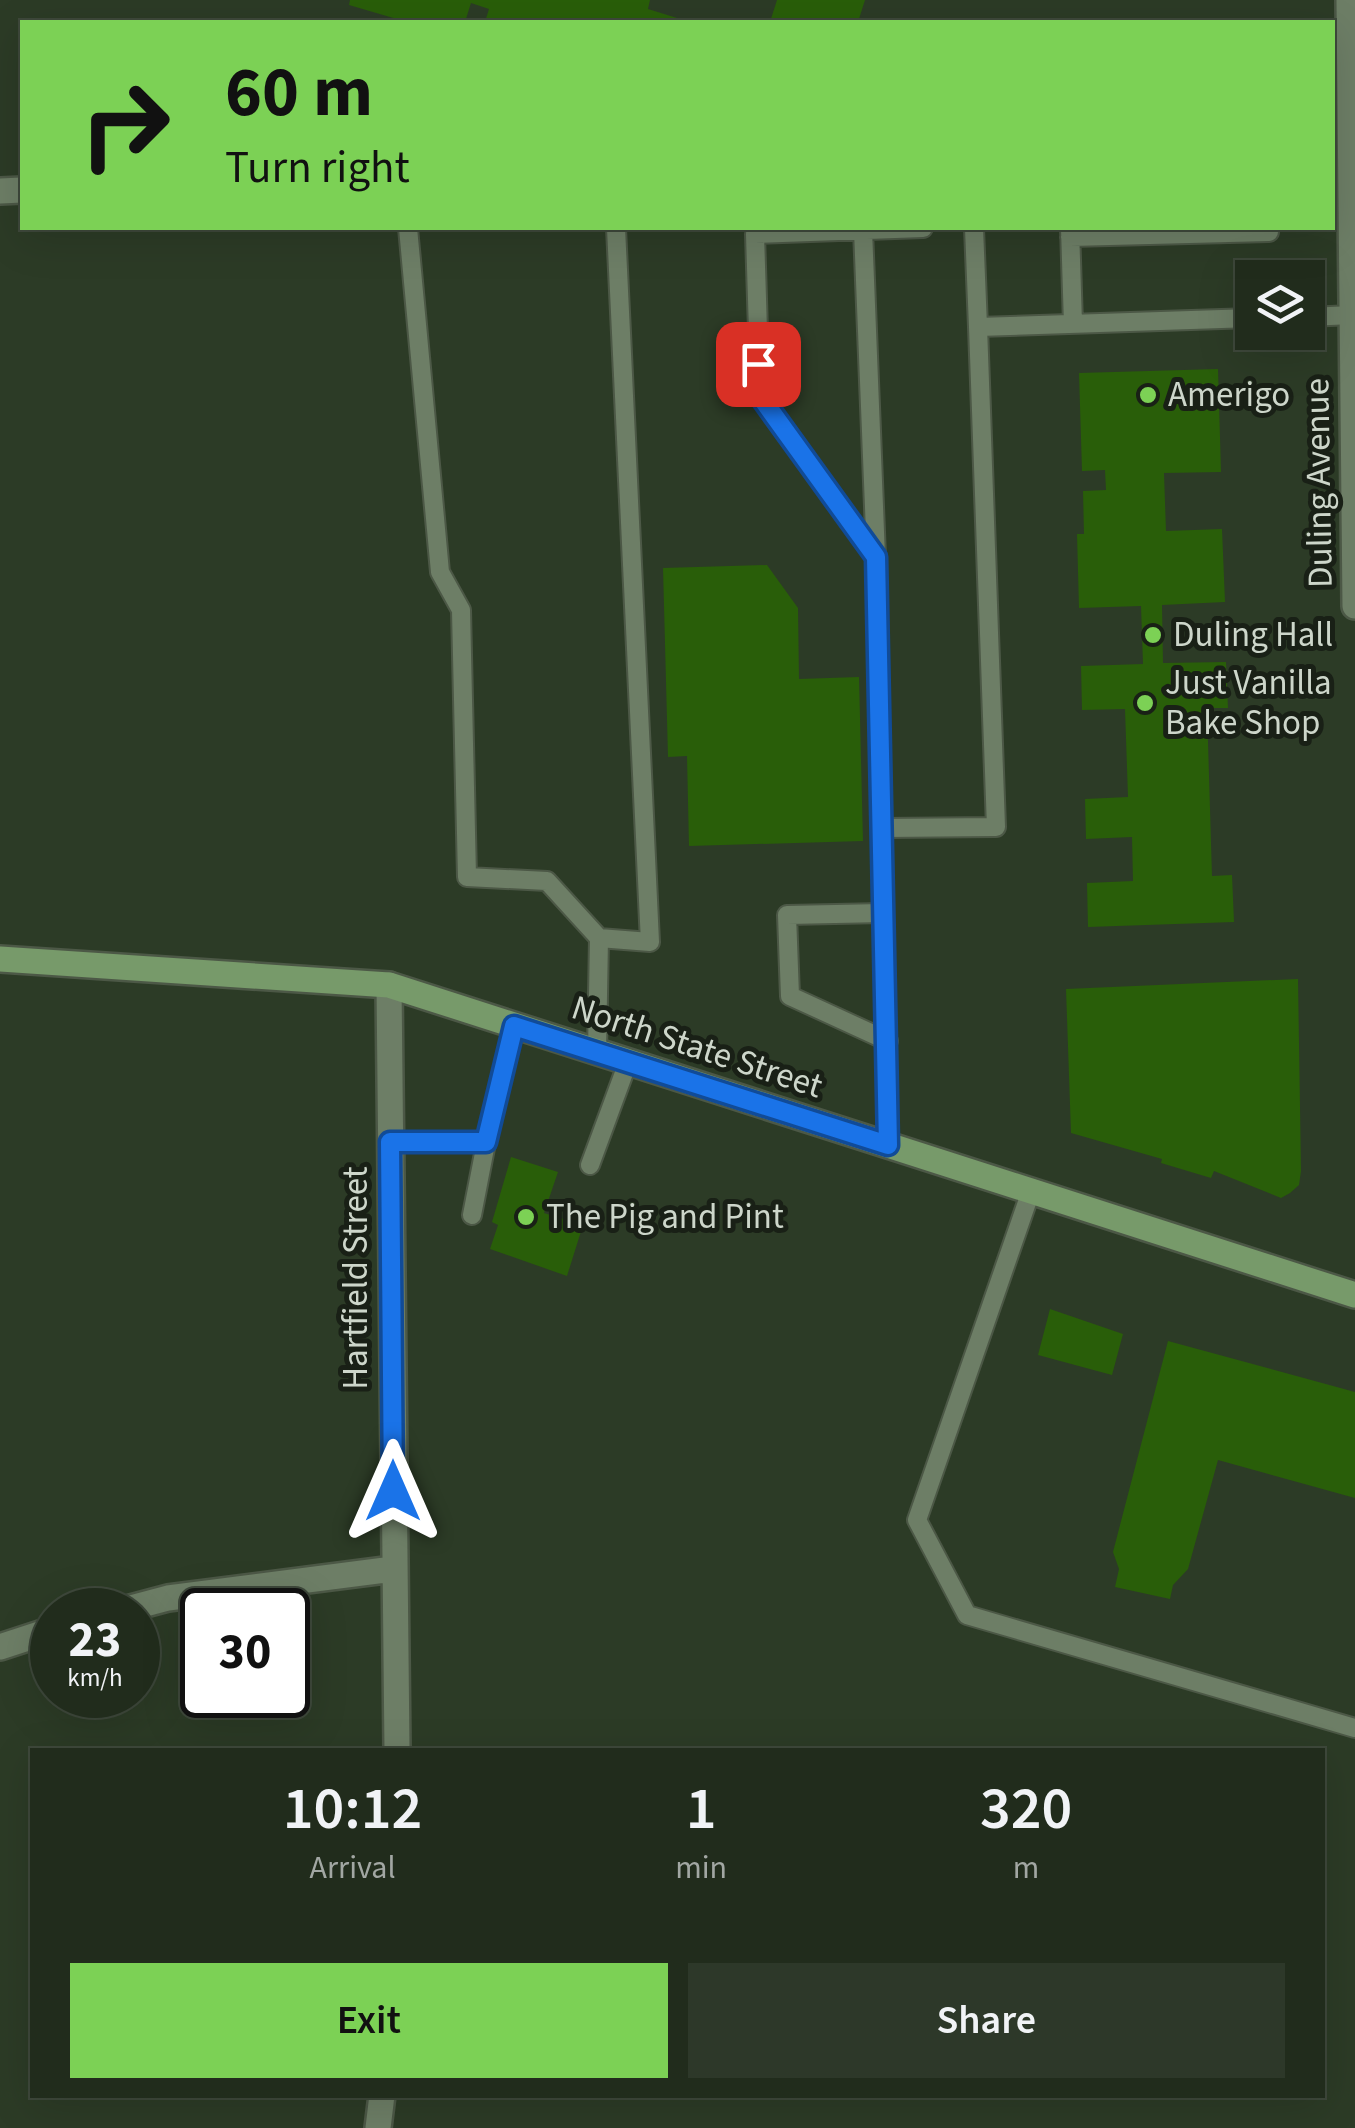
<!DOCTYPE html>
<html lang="en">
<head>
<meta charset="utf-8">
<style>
	:root { --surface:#212c1c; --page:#2d3829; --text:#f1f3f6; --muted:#a2a7a3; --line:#3e483b; --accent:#7cd155 }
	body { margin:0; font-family:"Source Sans 3",sans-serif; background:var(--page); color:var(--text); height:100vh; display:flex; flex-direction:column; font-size:38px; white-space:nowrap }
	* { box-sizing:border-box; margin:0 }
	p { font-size:32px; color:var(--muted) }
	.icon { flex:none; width:55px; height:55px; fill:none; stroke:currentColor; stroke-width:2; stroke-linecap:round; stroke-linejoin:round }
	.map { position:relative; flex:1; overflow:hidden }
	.panel { position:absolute; left:30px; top:1748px; width:1295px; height:350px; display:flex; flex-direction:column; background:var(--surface); border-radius:0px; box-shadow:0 10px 40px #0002,0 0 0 2px var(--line) }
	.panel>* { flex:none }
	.top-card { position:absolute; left:20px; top:20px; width:1315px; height:210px; border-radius:0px; box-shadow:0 10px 40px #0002,0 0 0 2px var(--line); background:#7cd155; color:#111; overflow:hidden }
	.fabs { position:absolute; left:1235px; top:260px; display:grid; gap:20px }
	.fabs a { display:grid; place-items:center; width:90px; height:90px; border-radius:0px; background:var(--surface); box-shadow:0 10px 40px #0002,0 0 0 2px var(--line); font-size:50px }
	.speed { position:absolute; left:30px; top:1588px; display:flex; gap:20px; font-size:50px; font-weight:700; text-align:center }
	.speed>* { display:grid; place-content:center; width:130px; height:130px; border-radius:50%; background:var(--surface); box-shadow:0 10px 40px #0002,0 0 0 2px var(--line); line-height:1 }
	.speed small { font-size:25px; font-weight:400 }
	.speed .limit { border:5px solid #111; border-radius:15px; background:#fff; color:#111 }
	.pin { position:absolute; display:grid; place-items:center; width:85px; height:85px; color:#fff; margin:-42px; border-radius:20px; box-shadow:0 5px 15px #0006 }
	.me { position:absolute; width:110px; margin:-55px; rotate:0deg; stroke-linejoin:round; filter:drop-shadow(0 0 8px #0008) }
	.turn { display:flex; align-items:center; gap:35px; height:210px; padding:0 40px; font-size:45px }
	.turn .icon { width:130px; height:130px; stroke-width:2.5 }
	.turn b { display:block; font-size:70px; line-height:85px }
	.eta { display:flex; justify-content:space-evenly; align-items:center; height:170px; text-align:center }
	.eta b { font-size:60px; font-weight:600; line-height:70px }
	.button { display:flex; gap:20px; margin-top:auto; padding:20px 40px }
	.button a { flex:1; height:115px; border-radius:0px; background:var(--accent); color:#111; font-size:40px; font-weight:600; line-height:115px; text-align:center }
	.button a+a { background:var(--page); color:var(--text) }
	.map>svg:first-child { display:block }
	.building { fill:#295e09 }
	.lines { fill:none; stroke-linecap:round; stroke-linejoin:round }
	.service-casing { stroke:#4c5846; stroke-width:22 }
	.minor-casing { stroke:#4c5846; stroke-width:30 }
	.primary-casing { stroke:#4c5846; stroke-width:30 }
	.service { stroke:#6d7e66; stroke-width:18 }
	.minor { stroke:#6d7e66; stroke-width:25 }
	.primary { stroke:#779a6a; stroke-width:25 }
	.route-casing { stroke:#114b97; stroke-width:25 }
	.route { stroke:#1a73e8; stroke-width:18 }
	.poi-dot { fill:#7cd155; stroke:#192016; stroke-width:4 }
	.labels { text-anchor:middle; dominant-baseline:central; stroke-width:10; stroke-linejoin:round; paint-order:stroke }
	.poi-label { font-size:35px; fill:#cdd6ca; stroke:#192016; text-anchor:start }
	.street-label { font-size:35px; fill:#cdd6ca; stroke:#192016 }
</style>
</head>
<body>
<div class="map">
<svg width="1355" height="2128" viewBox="0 0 1355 2128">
	<rect width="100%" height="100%" fill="#2c3b26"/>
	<path class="building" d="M350 0H650L648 9 690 22H485L489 9 471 3 465 22H407L349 5Z
		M777 0H865L858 22H770Z
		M1218 369 1221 472 1164 473 1166 531 1222 529 1225 602 1162 605 1163 663 1226 662 1228 708H1207L1212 876 1232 875 1234 922 1088 927 1087 883 1133 881 1132 837 1086 839 1085 799 1128 797 1125 709 1082 710 1081 666 1143 664 1141 606 1079 608 1077 534H1084L1083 491 1106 490 1105 470 1082 471 1079 373Z
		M767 565 798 608 799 679 859 677 863 841 689 846 687 756 668 757 663 568Z
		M1298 979 1301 1171 1299 1185 1290 1193 1281 1198 1214 1171 1211 1178 1161 1163 1162 1159 1071 1133 1066 989Z
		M511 1157 558 1172 544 1213 583 1225 567 1276 490 1249 498 1225 492 1222Z
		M1050 1309 1123 1334 1112 1375 1038 1355Z
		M1168 1341 1355 1392V1498L1218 1460 1188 1569 1173 1585 1170 1599 1115 1587 1119 1569 1113 1552Z"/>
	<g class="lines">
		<g class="service-casing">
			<path id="service" d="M408 228 440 572 461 610 467 877 547 881 599 938 650 942 616 228
				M974 228 978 327 1252 318
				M1070 228 1073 324
				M863 230 876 557
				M1070 237 1269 232V228
				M1308 317 1352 315
				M882 828 996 827 978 327
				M883 913 787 915 790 996 888 1041
				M597 1052 599 938
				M391 1142 486 1143 514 1025
				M888 1145 876 557 760 396 755 234 923 228
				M590 1165 628 1062
				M1032 1188 917 1520 967 1615 1355 1728
				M472 1215 486 1143"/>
		</g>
		<g class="minor-casing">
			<path id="minor" d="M1349 0 1355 606
				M0 191 22 190
				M389 985 397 1750
				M123 1610 168 1598 393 1569
				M0 1647 52 1630
				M378 2128 382 2095"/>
		</g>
		<g class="primary-casing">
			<path id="primary" d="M0 959 389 985 1355 1295"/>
		</g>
		<use href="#service" class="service"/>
		<use href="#minor" class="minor"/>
		<use href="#primary" class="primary"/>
	</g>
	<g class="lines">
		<g class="route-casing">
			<path id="route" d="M393 1491 390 1142H486L514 1026 888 1145 876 557 760 396 758 364"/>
		</g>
		<use href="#route" class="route"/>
	</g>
	<g class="poi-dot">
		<circle cx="1148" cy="395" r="10"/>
		<circle cx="1153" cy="635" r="10"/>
		<circle cx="1145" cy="703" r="10"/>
		<circle cx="526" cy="1217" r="10"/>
	</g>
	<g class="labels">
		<g class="poi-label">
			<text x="1168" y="395">Amerigo</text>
			<text x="1173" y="635">Duling Hall</text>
			<text x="1165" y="683">Just Vanilla<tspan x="1165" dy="40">Bake Shop</tspan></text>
			<text x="546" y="1217">The Pig and Pint</text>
		</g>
		<g class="street-label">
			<text transform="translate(1319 483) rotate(-91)">Duling Avenue</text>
			<text transform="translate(697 1047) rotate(18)">North State Street</text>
			<text transform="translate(356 1278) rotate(-90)">Hartfield Street</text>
		</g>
	</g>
</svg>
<div class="fabs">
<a><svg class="icon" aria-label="layers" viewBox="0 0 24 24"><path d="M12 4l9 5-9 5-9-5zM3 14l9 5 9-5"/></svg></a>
</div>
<div class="speed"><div>23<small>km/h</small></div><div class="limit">30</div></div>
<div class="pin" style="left:758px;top:364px;background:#d93025"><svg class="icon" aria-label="arrive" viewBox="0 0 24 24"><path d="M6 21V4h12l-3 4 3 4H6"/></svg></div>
<svg class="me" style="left:393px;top:1491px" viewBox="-20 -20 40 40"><path d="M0-17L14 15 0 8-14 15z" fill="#1a73e8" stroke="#fff" stroke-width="4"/></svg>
<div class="top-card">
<div class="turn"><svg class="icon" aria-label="right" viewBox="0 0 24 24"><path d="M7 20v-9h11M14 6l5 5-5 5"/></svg><div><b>60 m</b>Turn right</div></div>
</div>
<section class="panel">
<div class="eta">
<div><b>10:12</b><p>Arrival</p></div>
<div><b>1</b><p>min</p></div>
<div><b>320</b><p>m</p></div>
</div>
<div class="button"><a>Exit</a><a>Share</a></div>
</section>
</div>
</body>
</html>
